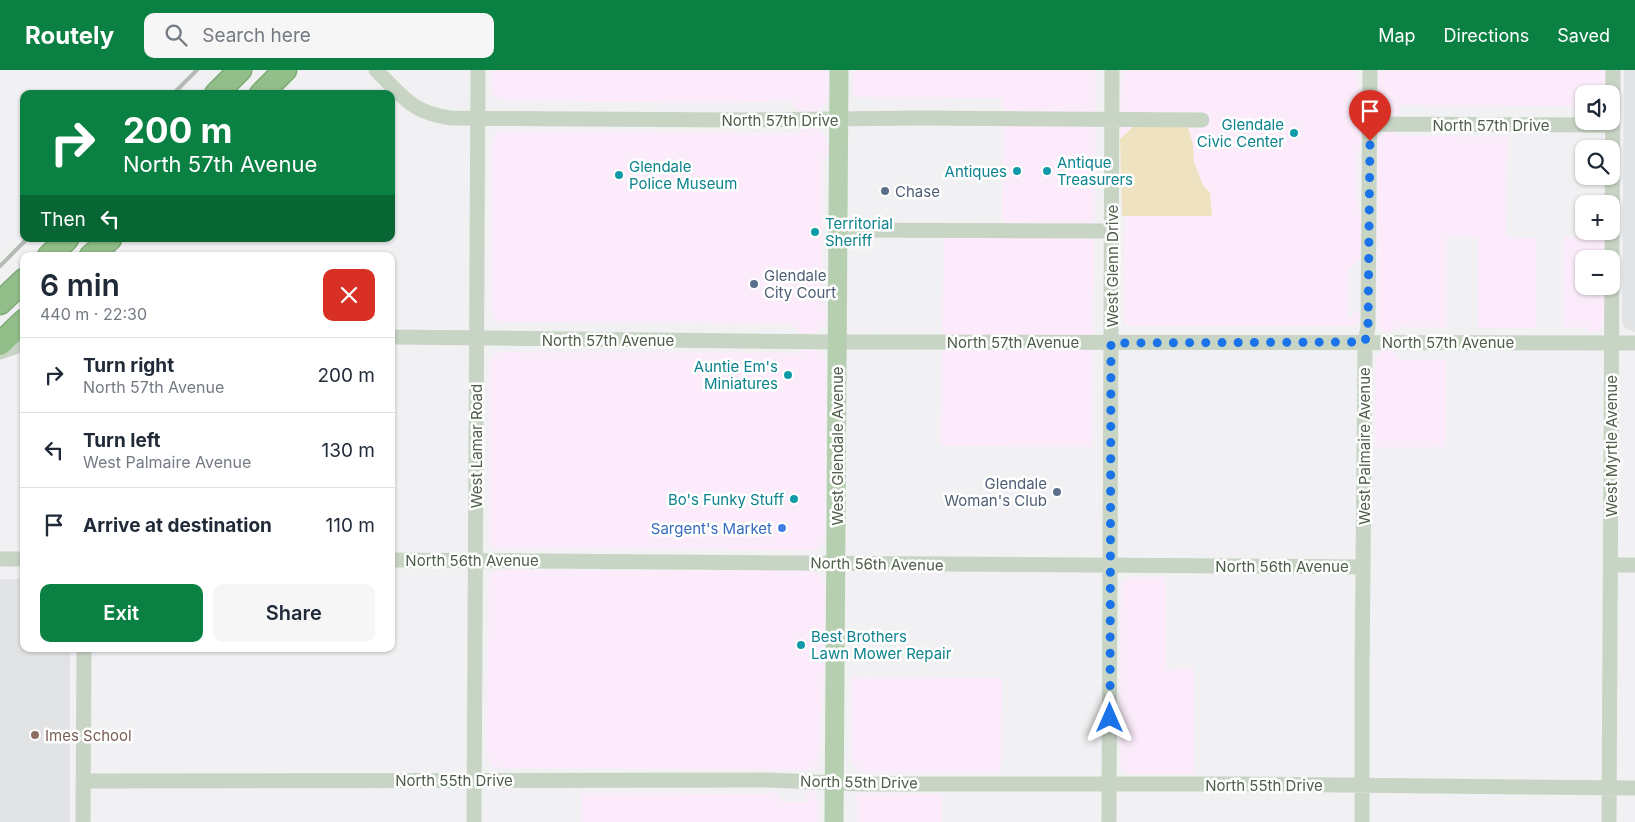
<!DOCTYPE html>
<html lang="en">
<head>
<meta charset="utf-8">
<style>
	:root { --surface:#fff; --page:#f6f6f7; --text:#1f2937; --muted:#747a83; --line:#e0e1e3; --accent:#0b8043 }
	body { margin:0; font-family:Inter,sans-serif; background:var(--page); color:var(--text); height:100vh; display:flex; flex-direction:column; font-size:19px; white-space:nowrap }
	* { box-sizing:border-box; margin:0 }
	p { font-size:16px; color:var(--muted) }
	.icon { flex:none; width:28px; height:28px; fill:none; stroke:currentColor; stroke-width:2; stroke-linecap:round; stroke-linejoin:round }
	.map { position:relative; flex:1; overflow:hidden }
	.panel { position:absolute; left:20px; top:182px; width:375px; height:400px; display:flex; flex-direction:column; background:var(--surface); border-radius:10px; box-shadow:0 1px 4px #0004 }
	.panel>* { flex:none }
	.guide { position:absolute; left:20px; top:20px; width:375px; height:152px; border-radius:10px; box-shadow:0 1px 4px #0004; background:#0b8043; color:#fff; overflow:hidden }
	.fabs { position:absolute; left:1575px; top:15px; display:grid; gap:10px }
	.fabs a { display:grid; place-items:center; width:45px; height:45px; border-radius:10px; background:var(--surface); box-shadow:0 1px 4px #0004; font-size:25px }
	.pin { position:absolute; display:grid; place-items:center; width:42px; height:42px; color:#fff; margin:-51px -21px; border-radius:50% 50% 50% 0; rotate:-45deg; box-shadow:0 0 5px #0007 }
	.pin .icon { rotate:45deg }
	.me { position:absolute; width:55px; margin:-28px; rotate:0deg; stroke-linejoin:round; filter:drop-shadow(0 0 4px #0008) }
	.turn { display:flex; align-items:center; gap:18px; height:105px; padding:0 20px; font-size:22px }
	.turn .icon { width:65px; height:65px; stroke-width:2.5 }
	.turn b { display:block; font-size:35px; line-height:42px }
	.then { display:flex; align-items:center; height:48px; padding:0 20px; background:#0003; gap:10px; font-size:19px }
	.round { display:grid; place-items:center; flex:none; width:52px; height:52px; border-radius:10px; background:var(--page) }
	.headline { display:flex; align-items:center; justify-content:space-between; height:85px; padding:0 20px }
	h1 { font-size:30px; font-weight:600; line-height:38px }
	.action { display:flex; gap:10px; margin-top:auto; padding:10px 20px }
	.action a { flex:1; height:58px; border-radius:10px; background:var(--accent); color:#fff; font-size:20px; font-weight:600; line-height:58px; text-align:center }
	.action a+a { background:var(--page); color:var(--text) }
	ul { padding:0; list-style:none }
	li { display:flex; align-items:center; gap:15px; height:75px; padding:0 20px; border-top:1px solid var(--line) }
	li div { flex:1 }
	li b { display:block; font-size:19px }
	li em { font-style:normal }
	header { display:flex; align-items:center; gap:30px; box-sizing:border-box; height:70px; padding:0 25px; background:var(--accent); color:#fff }
	header strong { font-size:24px }
	nav { display:flex; gap:28px; margin-inline-start:auto; font-size:18px }
	.search { width:350px; height:45px; background:var(--page); display:flex; align-items:center; gap:12px; box-sizing:border-box; padding:0 18px; border-radius:10px; color:var(--muted); font-size:19px }
	.map>svg:first-child { display:block }
	.commercial { fill:#fcecfb }
	.education { fill:#e2e3e4 }
	.green { fill:#efe2c1 }
	.lines { fill:none; stroke-linecap:round; stroke-linejoin:round }
	.highway-casing { stroke:#7caa75; stroke-width:25 }
	.minor { stroke:#c8d5c5; stroke-width:15 }
	.major { stroke:#b6cfb1; stroke-width:19 }
	.highway { stroke:#92be8a; stroke-width:22 }
	.rail { stroke:#b3bbb3; stroke-width:4 }
	.route { stroke:#1a73e8; stroke-width:9; stroke-dasharray:0 16.2 }
	.culture-dot { fill:#0f9aa8; stroke:#fff; stroke-width:2 }
	.service-dot { fill:#5c6f8a; stroke:#fff; stroke-width:2 }
	.shop-dot { fill:#3f7fe0; stroke:#fff; stroke-width:2 }
	.education-dot { fill:#8d6e63; stroke:#fff; stroke-width:2 }
	.labels { text-anchor:middle; dominant-baseline:central; stroke-width:5; stroke-linejoin:round; paint-order:stroke }
	.street-label { font-size:15px; fill:#4d5e49; stroke:#fff }
	.culture-label { font-size:15px; fill:#0d838f; stroke:#fff; text-anchor:end }
	.service-label { font-size:15px; fill:#4e5e75; stroke:#fff; text-anchor:start }
	.shop-label { font-size:15px; fill:#366cbe; stroke:#fff; text-anchor:end }
	.education-label { font-size:15px; fill:#785e54; stroke:#fff; text-anchor:start }
</style>
</head>
<body>
<header>
<strong>Routely</strong>
<div class="search"><svg class="icon" aria-label="search" viewBox="0 0 24 24"><circle cx="10" cy="10" r="6"/><path d="M15 15l6 6"/></svg>Search here</div>
<nav><a>Map</a><a>Directions</a><a>Saved</a></nav>
</header>
<div class="map">
<svg width="1635" height="752" viewBox="0 0 1635 752">
	<rect width="100%" height="100%" fill="#f1f1f3"/>
	<path class="commercial" d="M491 0H828V27L826 34 821 39 814 42 798 41 791 31 721 33 505 31 495 27 492 22Z
		M853 0H1096L1092 377 940 376 944 164 1002 163 1003 28 853 27Z
		M1124 0H1357V10L1361 27V73L1357 88 1356 126 1361 143 1360 189 1348 200V249L1360 239V249L1356 255 1353 256H1130L1126 254 1124 252 1125 101 1120 83 1121 15Z
		M1378 0H1605V24H1584V36L1401 35 1398 37 1402 45H1387L1381 41 1378 36Z
		M804 57H814L823 62 828 71V84L823 90 822 236 827 241 826 252 819 261 813 263H799L792 254 501 252 494 249 492 243V71L495 64 501 61 800 63Z
		M1394 61 1398 65 1508 67 1506 167 1536 168V258H1478V167H1447V258L1398 257 1391 262H1385L1377 256V69L1385 62Z
		M1564 167H1605L1604 189H1584V216H1604V253L1601 259 1596 262H1589L1588 258 1563 257Z
		M803 279 819 281 824 286 826 292 825 464 823 473 819 478 813 480 500 479 491 476 489 471V293L493 284 500 282 803 283Z
		M1384 279H1392L1400 290H1445L1446 294V377L1375 378 1376 287Z
		M500 500 813 501 819 504 823 509 825 517 824 606 819 690 817 695 814 699 808 700H757L497 698 491 695 486 683 489 508 492 502Z
		M1130 507H1166V599L1194 598V704H1129L1123 700 1120 694 1121 515 1124 511Z
		M851 607 1002 608 1001 703H869L857 699 852 692 851 687Z
		M773 720H775L782 732H808L805 721H814L819 732V752H581L582 723 771 724Z
		M857 723 942 724V752H857Z"/>
	<path class="education" d="M1624 0H1635V262L1625 258 1622 251Z
		M0 509H24V579H70V752H0Z"/>
	<path class="green" d="M1133 57H1188L1193 74 1194 92 1203 115 1210 123 1212 146H1122L1120 69Z"/>
	<g class="lines">
		<g class="highway-casing">
			<path id="highway" d="M216 24 240 0
				M261 24 285 0
				M49 186 67 169
				M91 186 110 169
				M0 233 24 210
				M0 274 24 251"/>
		</g>
		<path class="minor" d="M376 0C402 26 412 43 451 48L737 50 920 48 1202 50
			M1370 54 1612 55
			M838 160 1112 161
			M391 267 837 272 1635 273
			M0 282 24 274
			M0 489H24
			M391 490 1363 497
			M1611 495H1635
			M83 711 767 710 863 714H1240L1635 718
			M83 752 84 579
			M474 752 478 0
			M1109 752 1112 0
			M1362 752V606L1365 272 1368 257 1370 0
			M1609 752 1613 0"/>
		<path class="major" d="M834 752 839 0"/>
		<use href="#highway" class="highway"/>
		<path class="rail" d="M173 24 197 0
			M0 196 27 169"/>
	</g>
	<g class="lines">
		<path class="route" d="M1110 648 1111 273 1365 272 1368 257 1370 71"/>
	</g>
	<g class="culture-dot">
		<circle cx="1294" cy="63" r="5"/>
		<circle cx="1017" cy="101" r="5"/>
		<circle cx="1047" cy="101" r="5"/>
		<circle cx="619" cy="105" r="5"/>
		<circle cx="815" cy="162" r="5"/>
		<circle cx="788" cy="305" r="5"/>
		<circle cx="794" cy="429" r="5"/>
		<circle cx="801" cy="575" r="5"/>
	</g>
	<g class="service-dot">
		<circle cx="885" cy="121" r="5"/>
		<circle cx="754" cy="214" r="5"/>
		<circle cx="1057" cy="422" r="5"/>
	</g>
	<circle class="shop-dot" cx="782" cy="458" r="5"/>
	<circle class="education-dot" cx="35" cy="665" r="5"/>
	<g class="labels">
		<g class="street-label">
			<text x="780" y="50">North 57th Drive</text>
			<text x="1491" y="55">North 57th Drive</text>
			<text transform="translate(1112 196) rotate(-90)">West Glenn Drive</text>
			<text x="608" y="270">North 57th Avenue</text>
			<text x="1013" y="272">North 57th Avenue</text>
			<text x="1448" y="272">North 57th Avenue</text>
			<text transform="translate(476 376) rotate(-90)">West Lamar Road</text>
			<text transform="translate(837 376) rotate(-90)">West Glendale Avenue</text>
			<text transform="translate(1364 376) rotate(-90)">West Palmaire Avenue</text>
			<text transform="translate(1611 376) rotate(-90)">West Myrtle Avenue</text>
			<text x="472" y="490">North 56th Avenue</text>
			<text transform="translate(877 494) rotate(1)">North 56th Avenue</text>
			<text x="1282" y="496">North 56th Avenue</text>
			<text x="454" y="710">North 55th Drive</text>
			<text transform="translate(859 712) rotate(1)">North 55th Drive</text>
			<text x="1264" y="715">North 55th Drive</text>
		</g>
		<g class="culture-label">
			<text x="1284" y="54">Glendale<tspan x="1284" dy="17">Civic Center</tspan></text>
			<text x="1057" y="92" text-anchor="start">Antique<tspan x="1057" dy="17">Treasurers</tspan></text>
			<text x="629" y="96" text-anchor="start">Glendale<tspan x="629" dy="17">Police Museum</tspan></text>
			<text x="1007" y="101">Antiques</text>
			<text x="825" y="153" text-anchor="start">Territorial<tspan x="825" dy="17">Sheriff</tspan></text>
			<text x="778" y="296">Auntie Em's<tspan x="778" dy="17">Miniatures</tspan></text>
			<text x="784" y="429">Bo's Funky Stuff</text>
			<text x="811" y="566" text-anchor="start">Best Brothers<tspan x="811" dy="17">Lawn Mower Repair</tspan></text>
		</g>
		<g class="service-label">
			<text x="895" y="121">Chase</text>
			<text x="764" y="205">Glendale<tspan x="764" dy="17">City Court</tspan></text>
			<text x="1047" y="413" text-anchor="end">Glendale<tspan x="1047" dy="17">Woman's Club</tspan></text>
		</g>
		<g class="shop-label">
			<text x="772" y="458">Sargent's Market</text>
		</g>
		<g class="education-label">
			<text x="45" y="665">Imes School</text>
		</g>
	</g>
</svg>
<div class="fabs">
<a><svg class="icon" aria-label="sound" viewBox="0 0 24 24"><path d="M4 9h4l5-4v14l-5-4H4zM17 9q2 3 0 6"/></svg></a>
<a><svg class="icon" aria-label="search" viewBox="0 0 24 24"><circle cx="10" cy="10" r="6"/><path d="M15 15l6 6"/></svg></a>
<a>+</a>
<a>−</a>
</div>
<div class="pin" style="left:1370px;top:71px;background:#d93025"><svg class="icon" aria-label="arrive" viewBox="0 0 24 24"><path d="M6 21V4h12l-3 4 3 4H6"/></svg></div>
<svg class="me" style="left:1110px;top:648px" viewBox="-20 -20 40 40"><path d="M0-17L14 15 0 8-14 15z" fill="#1a73e8" stroke="#fff" stroke-width="4"/></svg>
<div class="guide">
<div class="turn"><svg class="icon" aria-label="right" viewBox="0 0 24 24"><path d="M7 20v-9h11M14 6l5 5-5 5"/></svg><div><b>200 m</b>North 57th Avenue</div></div>
<div class="then">Then<svg class="icon" aria-label="left" viewBox="0 0 24 24"><path d="M17 20v-9H6M10 6l-5 5 5 5"/></svg></div>
</div>
<section class="panel">
<div class="headline"><div><h1>6 min</h1><p>440 m · 22:30</p></div><a class="round" style="background:#d93025;color:#fff"><svg class="icon" aria-label="close" viewBox="0 0 24 24"><path d="M6 6l12 12M18 6L6 18"/></svg></a></div>
<ul>
<li><svg class="icon" aria-label="right" viewBox="0 0 24 24"><path d="M7 20v-9h11M14 6l5 5-5 5"/></svg><div><b>Turn right</b><p>North 57th Avenue</p></div><em>200 m</em></li>
<li><svg class="icon" aria-label="left" viewBox="0 0 24 24"><path d="M17 20v-9H6M10 6l-5 5 5 5"/></svg><div><b>Turn left</b><p>West Palmaire Avenue</p></div><em>130 m</em></li>
<li><svg class="icon" aria-label="arrive" viewBox="0 0 24 24"><path d="M6 21V4h12l-3 4 3 4H6"/></svg><div><b>Arrive at destination</b></div><em>110 m</em></li>
</ul>
<div class="action"><a>Exit</a><a>Share</a></div>
</section>
</div>
</body>
</html>
